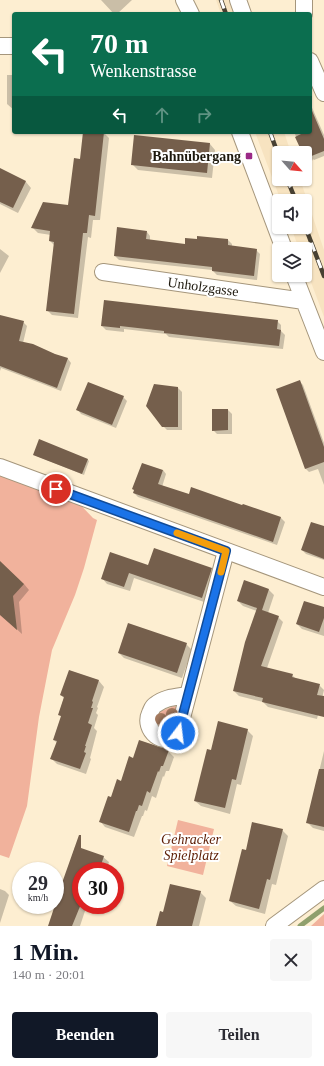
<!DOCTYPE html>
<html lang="de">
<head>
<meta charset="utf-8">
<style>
	:root { --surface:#fff; --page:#f7f7f7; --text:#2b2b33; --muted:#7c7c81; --accent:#111827 }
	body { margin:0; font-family:Georgia,serif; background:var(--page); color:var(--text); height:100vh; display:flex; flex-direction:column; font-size:15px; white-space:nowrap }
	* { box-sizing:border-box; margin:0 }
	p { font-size:13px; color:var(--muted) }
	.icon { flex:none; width:22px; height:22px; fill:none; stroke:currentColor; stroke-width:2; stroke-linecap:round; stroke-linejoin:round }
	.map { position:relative; height:926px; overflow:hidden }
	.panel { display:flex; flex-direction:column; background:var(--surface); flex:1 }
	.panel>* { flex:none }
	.hud { position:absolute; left:12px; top:12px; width:300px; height:122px; border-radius:4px; box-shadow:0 1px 3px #0004; background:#0b6e4f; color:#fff; overflow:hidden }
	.needle { width:26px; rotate:117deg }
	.buttons { position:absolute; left:272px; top:146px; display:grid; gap:8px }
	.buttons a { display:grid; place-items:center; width:40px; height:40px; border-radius:4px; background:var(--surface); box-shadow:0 1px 3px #0004; font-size:20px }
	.speed { position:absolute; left:12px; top:862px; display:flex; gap:8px; font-size:20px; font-weight:700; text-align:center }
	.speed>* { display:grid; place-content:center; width:52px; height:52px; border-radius:50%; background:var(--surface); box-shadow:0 1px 3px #0004; line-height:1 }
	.speed small { font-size:10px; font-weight:400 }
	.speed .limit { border:6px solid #d22; background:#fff; color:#111 }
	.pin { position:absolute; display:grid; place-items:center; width:34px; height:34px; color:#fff; margin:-17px; border:2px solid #fff; border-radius:50%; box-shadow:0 1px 4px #0007 }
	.me { position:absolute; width:44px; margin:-22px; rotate:15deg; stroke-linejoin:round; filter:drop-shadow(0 0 3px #0008) }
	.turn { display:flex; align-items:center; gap:14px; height:84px; padding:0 12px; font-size:18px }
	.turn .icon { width:52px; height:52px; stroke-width:2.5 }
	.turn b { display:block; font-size:28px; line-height:34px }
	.lanes { display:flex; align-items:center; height:38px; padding:0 12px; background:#0003; justify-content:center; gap:20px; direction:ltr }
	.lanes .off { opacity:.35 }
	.round { display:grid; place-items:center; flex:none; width:42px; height:42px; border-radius:4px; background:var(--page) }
	.head { display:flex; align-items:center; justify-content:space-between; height:68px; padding:0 12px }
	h1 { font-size:24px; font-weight:600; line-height:30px; color:var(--accent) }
	.action { display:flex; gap:8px; margin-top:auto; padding:8px 12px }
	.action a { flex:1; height:46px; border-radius:4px; background:var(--accent); color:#fff; font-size:16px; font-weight:600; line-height:46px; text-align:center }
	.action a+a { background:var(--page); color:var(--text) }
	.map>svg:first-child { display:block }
	.built { fill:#f7e3c0 }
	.green { fill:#f1b29c }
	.shadow { fill:#0003 }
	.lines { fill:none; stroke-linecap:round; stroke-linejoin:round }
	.stream { stroke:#90a06d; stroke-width:5 }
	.building { fill:#755f4c }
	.minor-casing { stroke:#a5967c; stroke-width:18 }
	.minor { stroke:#fff; stroke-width:16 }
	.rail-casing { stroke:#474032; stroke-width:4.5 }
	.rail { stroke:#fff; stroke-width:3; stroke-dasharray:9; stroke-linecap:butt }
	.tree { fill:#a57b60 }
	.route-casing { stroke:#114b97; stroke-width:10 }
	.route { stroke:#1a73e8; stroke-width:7 }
	.slow { stroke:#f59e0b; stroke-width:7 }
	.poi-dot { fill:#9a2987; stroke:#fff; stroke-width:1.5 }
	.labels { text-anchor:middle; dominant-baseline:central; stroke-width:4; stroke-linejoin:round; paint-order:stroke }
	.poi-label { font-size:14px; font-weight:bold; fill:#1d180d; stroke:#fff; text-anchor:end }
	.street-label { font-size:14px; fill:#1d180d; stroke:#fff }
	.park-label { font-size:14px; font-style:italic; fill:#5d1d04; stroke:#fff }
</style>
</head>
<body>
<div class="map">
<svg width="324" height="926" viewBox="0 0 324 926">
	<rect width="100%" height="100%" fill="#fdeed1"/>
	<path class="built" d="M216 0H238L243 14H221Z
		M255 132H284L291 153H279V179H300L324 250V317L305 266V249H299L291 227H305V201H281Z"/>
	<path class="green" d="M0 467 70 494 93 518 97 520 84 568 75 595 52 650 39 717 27 806 9 858 0 855Z
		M174 706 177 707 172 728C164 732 159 728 155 720L159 712Z
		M178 820 214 829 203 875 167 866Z
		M324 914V926H311Z"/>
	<path class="shadow" d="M101 0H132L117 14H114Z
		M7 75H14V110L7 104Z
		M310 103 324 135V156L314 160 313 159 312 161 306 153 302 149 294 132H310Z
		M84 132 104 133 109 138 100 220H93L91 238 88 237 78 318 52 315 47 310 54 245 50 241 51 235 38 233 33 228 43 203 69 206 81 160Z
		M210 144 215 150 212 178 138 170 132 164Z
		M0 169 26 182 31 188 18 213 0 204Z
		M147 232 150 236V241L186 245 198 240H228L232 244V247L256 250 260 254 257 280 217 275 212 270 119 260 115 256Z
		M0 249 9 256 0 273Z
		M277 321 281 325V331L285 335 283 349 169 337 166 334 124 329V332L106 330 102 326Z
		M23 322 27 326 23 343 68 359 71 363 61 391 1 368 0 371V326Z
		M299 381 303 385 324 443V485L318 469 309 472 305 468Z
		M154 385 178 388 182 392V430H167L163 426Z
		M123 397 127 401 116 428 81 414 78 410Z
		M228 410 232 414V434H217L213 430Z
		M34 455 87 459 89 461 84 475Z
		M163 470 166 474 162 487 189 495 243 507V505L281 518 285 522 277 545 138 497 134 493Z
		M324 533V560L306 554 302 550Z
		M149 567 211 569 216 574 207 603 134 578 130 591 107 584 102 578Z
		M0 573 24 584 29 590 19 602 22 634 0 614Z
		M245 581 269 590 274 595 268 613 278 617 283 622 267 668 292 675 297 680 319 685 324 690 317 719 268 707 263 702 239 696 234 691 257 611 243 606 238 601Z
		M324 609V636L302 629 297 624Z
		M186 644 192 650 182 678 124 658 119 653Z
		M99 681 104 687 97 707 98 708 96 713 98 715 94 728 97 731 90 758 91 759 86 774 57 764 52 759 57 743 54 740 62 717 59 714 64 698 61 695Z
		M247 730 253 736 241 785 237 784 230 814 201 806 195 801 211 751Z
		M168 751 174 757 169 771H166L164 777 163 776 156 798 152 796 147 811 145 810 143 816H142L134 837 105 827 100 821 133 759Z
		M324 751V831L313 828 307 822Z
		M282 830 288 836 276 885 272 884 265 914 236 906 230 901 246 851Z
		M75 847 103 857 109 862 106 871H81V905H87L80 926H49L56 903 55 902V888L63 885Z
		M0 889 5 891 9 895 0 923Z
		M200 892 206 898 199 926H157L164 913Z"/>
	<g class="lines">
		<path class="stream" d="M300 926 324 908"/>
	</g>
	<path class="building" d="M310 106 324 139V151L309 157 308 156V158L304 149 301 150 295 137 305 132H310Z
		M83 132H104L95 216 89 215 87 233H83L74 314 46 311 54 242 49 241 50 231 31 228 43 202 68 205 74 158 80 159Z
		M134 135 210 143 207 173 131 165Z
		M0 168 26 181 13 208 0 202Z
		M117 227 147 231 146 239 185 244V238L197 239V236L228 239V245L257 249 254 276 212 271V267L114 256Z
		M104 300 278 320 277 329 281 330 279 346 164 333V331L120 326V328L101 326Z
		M0 315 24 321 19 341 33 344 55 354 68 358 57 388 0 366Z
		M300 380 324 447V462L305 469 276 389Z
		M88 382 124 396 112 425 76 410Z
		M154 384 178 387V427H162L146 406Z
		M212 409H228V430L212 431Z
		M39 439 88 459 82 474 33 455Z
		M142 463 163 470 158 484 189 494 191 487 242 505 243 504 281 517 273 542 133 493 134 490 132 489Z
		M311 522 324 526V559L301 550Z
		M154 548 212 568 202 598 129 573 124 587 101 579 110 552 148 565Z
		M0 561 24 584 13 596 17 630 0 615Z
		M244 580 269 589 262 610 279 616 261 666 293 674 292 677 320 684 317 695 324 696V717L262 702 263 698 233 691 245 642 257 608 237 601Z
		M304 601 324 607V618L319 632 296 624Z
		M128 623 187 643 177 673 118 653Z
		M69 670 99 680 92 701 93 702 91 708H93L88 723 92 725 85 746H86L84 752 86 753 80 769 50 759 57 741 53 740 61 716 58 715 64 697 60 695Z
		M218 721 248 729 236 780 232 779 225 808 194 801 207 749 211 750Z
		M139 740 169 750 163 766H161L159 772 158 771 150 793 147 791 142 806 139 805 137 811H136L129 832 99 822 108 796 111 797 117 779 121 781 129 756 133 758Z
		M319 769H324V827L306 823Z
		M252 822 283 829 270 880 267 879 259 909 229 901 242 849 246 850Z
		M79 835H81V848L104 856 99 871H81V904L72 926H48L55 905V881L62 883Z
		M170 884 201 891 192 926H156L160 911 163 912Z"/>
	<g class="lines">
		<g class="minor-casing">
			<path id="minor" d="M184 0 191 14
				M238 0 243 14
				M304 14V0
				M0 46H14
				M310 61 324 93
				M240 132 284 249
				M103 272 304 301
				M294 275 324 352
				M0 467 324 587
				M188 695C176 697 165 697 155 705 152 707 152 709 150 713 142 730 164 749 178 733L226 551
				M274 926 324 889"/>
		</g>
		<use href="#minor" class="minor"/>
		<g class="rail-casing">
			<path id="rail" d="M221 0 226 14
				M270 132 279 157
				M287 179 296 201
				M305 226 324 276"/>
		</g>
		<use href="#rail" class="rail"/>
	</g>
	<g class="tree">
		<circle cx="172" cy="714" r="6"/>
		<circle cx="161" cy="719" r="6"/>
	</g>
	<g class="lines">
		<g class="route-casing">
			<path id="route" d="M56 489 226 551 178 733"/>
		</g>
		<use href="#route" class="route"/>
		<path class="slow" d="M177 533 226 551 221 572"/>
	</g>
	<rect class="poi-dot" x="245" y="152" width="8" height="8" rx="2"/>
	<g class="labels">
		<g class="poi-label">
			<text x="241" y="156">Bahnübergang</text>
		</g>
		<g class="street-label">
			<text transform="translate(203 287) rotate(8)">Unholzgasse</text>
		</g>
		<g class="park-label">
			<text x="191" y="839">Gehracker<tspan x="191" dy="16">Spielplatz</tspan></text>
		</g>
	</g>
</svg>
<div class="buttons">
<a><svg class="needle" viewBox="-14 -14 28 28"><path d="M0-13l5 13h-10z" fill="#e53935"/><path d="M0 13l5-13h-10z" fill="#7c7c81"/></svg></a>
<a><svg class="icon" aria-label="sound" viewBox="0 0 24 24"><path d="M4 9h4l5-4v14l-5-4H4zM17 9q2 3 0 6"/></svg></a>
<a><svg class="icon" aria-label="layers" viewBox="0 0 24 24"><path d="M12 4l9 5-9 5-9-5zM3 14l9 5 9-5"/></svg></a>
</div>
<div class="speed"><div>29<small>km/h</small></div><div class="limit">30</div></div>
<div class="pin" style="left:56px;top:489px;background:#d93025"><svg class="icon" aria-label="arrive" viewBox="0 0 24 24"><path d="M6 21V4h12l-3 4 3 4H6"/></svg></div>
<svg class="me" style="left:178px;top:733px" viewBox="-20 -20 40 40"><circle r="17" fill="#1a73e8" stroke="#fff" stroke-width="3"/><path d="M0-11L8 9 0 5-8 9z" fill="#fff"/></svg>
<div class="hud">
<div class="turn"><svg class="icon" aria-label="left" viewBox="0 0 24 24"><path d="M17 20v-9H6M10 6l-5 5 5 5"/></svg><div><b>70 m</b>Wenkenstrasse</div></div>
<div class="lanes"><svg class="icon" aria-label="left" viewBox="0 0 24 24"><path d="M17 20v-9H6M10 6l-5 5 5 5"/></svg><svg class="icon off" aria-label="ahead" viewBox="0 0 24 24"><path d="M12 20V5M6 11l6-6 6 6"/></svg><svg class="icon off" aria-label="right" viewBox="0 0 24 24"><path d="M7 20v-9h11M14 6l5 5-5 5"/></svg></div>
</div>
</div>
<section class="panel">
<div class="head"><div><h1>1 Min.</h1><p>140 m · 20:01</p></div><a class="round"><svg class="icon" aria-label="close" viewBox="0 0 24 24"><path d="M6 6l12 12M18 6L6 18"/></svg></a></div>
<div class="action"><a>Beenden</a><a>Teilen</a></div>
</section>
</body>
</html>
